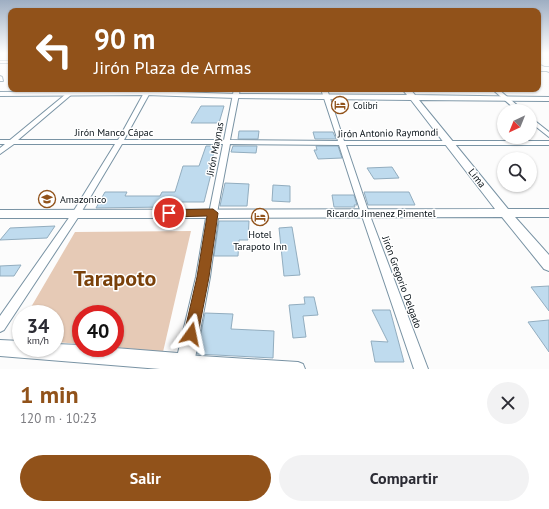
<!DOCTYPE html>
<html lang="es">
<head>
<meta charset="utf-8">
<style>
	:root { --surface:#fff; --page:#f2f2f3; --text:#2b2b33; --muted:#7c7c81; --accent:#91521a }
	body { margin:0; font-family:"PT Sans",sans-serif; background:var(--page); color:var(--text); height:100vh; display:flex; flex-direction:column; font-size:15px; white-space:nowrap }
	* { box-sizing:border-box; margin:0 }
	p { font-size:13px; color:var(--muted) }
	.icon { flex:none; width:22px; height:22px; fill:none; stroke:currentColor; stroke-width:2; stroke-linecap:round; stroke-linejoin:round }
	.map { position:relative; height:369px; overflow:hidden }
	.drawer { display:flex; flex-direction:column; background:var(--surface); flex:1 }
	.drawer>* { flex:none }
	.hud { position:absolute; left:8px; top:8px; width:533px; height:84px; border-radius:8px; box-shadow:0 1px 3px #0004; background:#91521a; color:#fff; overflow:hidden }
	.needle { width:26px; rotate:223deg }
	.buttons { position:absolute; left:497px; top:104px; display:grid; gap:8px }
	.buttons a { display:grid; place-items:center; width:40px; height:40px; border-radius:50%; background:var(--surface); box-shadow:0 1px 3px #0004; font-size:20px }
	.speed { position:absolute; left:12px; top:305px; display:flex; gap:8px; font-size:20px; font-weight:700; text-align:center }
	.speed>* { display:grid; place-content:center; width:52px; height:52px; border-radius:50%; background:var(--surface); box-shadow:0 1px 3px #0004; line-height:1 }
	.speed small { font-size:10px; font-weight:400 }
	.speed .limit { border:6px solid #d22; background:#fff; color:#111 }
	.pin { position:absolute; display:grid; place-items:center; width:34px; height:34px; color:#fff; margin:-17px; border:2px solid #fff; border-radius:50%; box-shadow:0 1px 4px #0007 }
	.me { position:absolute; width:44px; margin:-22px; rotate:12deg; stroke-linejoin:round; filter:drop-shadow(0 0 3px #0008) }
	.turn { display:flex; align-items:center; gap:14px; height:84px; padding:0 20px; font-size:18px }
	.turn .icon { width:52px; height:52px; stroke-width:2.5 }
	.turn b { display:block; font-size:28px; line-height:34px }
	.round { display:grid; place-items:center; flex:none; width:42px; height:42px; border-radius:21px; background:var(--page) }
	.head { display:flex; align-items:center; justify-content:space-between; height:68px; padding:0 20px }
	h1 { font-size:24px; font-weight:700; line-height:30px; color:var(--accent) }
	.button { display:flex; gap:8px; margin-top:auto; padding:8px 20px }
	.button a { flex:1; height:46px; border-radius:24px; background:var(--accent); color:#fff; font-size:16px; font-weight:700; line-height:46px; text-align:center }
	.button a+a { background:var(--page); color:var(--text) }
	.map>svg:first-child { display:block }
	.green { fill:#e6cab6 }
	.building { fill:#bfdbee; stroke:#92adbf }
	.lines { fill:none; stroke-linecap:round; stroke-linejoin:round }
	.street-casing { stroke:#7993a4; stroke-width:2 }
	.secondary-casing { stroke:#7993a4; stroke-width:2 }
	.street { fill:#fff; fill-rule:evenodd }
	.secondary { fill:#fff; fill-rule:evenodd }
	.route { fill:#91521a; stroke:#5e3511 }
	.labels { text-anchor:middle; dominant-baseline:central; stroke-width:3; stroke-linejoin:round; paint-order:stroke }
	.far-poi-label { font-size:9px; fill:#071016; stroke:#fff; text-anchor:start }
	.street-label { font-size:10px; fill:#071016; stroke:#fff }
	.poi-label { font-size:10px; fill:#071016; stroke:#fff; text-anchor:start }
	.near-town-label { font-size:22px; font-weight:bold; fill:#7a410a; stroke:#fff }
</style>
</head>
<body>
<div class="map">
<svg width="549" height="369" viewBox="0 0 549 369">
	<rect width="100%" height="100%" fill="#fcfcfc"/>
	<path class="green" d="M191 231 163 352 115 347V314H81V344L55 342V314H27L75 232Z"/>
	<path class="building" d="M201 106H224L219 123H191Z
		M239 131H259L258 139H238Z
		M313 132H333L336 139H315Z
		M206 146H216L210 166H213L204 202H165L164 207 96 208 105 192H127L125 196H160L162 192H175L183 166H199Z
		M233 146H257L256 153 231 152Z
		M316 146H338L342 158 318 159 314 150H317Z
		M392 167 399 178 374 179 367 168Z
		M225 183 249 184 247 206H220Z
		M273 185 290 186V202L272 201Z
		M364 192H409L415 205H368Z
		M332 195H354L357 205H354L355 207H334Z
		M219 221H249L248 240H239L238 256H214Z
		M55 226 47 238 0 240 10 228Z
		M292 227 300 275 284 276 279 228Z
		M21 265 14 276H0V266Z
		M549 286V311L531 287Z
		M304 297H314L318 315 303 316 306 337 293 338 289 305 305 304Z
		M372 310H390L404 362H375L371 341 388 342Z
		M205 313 233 314 231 329 274 331 273 358 197 354Z
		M549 320V352L528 322Z"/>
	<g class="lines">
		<g class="street-casing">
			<path id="street" d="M0 61H11V63H0Z
				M538 64 549 69V72L538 67Z
				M0 76 2 77 3 81H0Z
				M72 89H78L18 140H118L146 89H152L124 140H224L234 89H240L230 140 338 141 321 89H327L344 141H549V145H346L369 213 428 369H414L361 213 339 145 230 144 217 213 216 215H210L209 213 223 144H122L79 216 4 330 0 332V316L73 212 115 144H14L0 154V148L5 144H0V140H10Z
				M492 89H498L524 111H517Z
				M530 117 549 132V137L530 122Z
				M185 355 298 362 303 364 305 369H185L180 367 178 362 180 357Z"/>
		</g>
		<g class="secondary-casing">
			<path id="secondary" d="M538 67H549V71H538Z
				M402 89H410L415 95 549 97V101L419 100 508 209H549V217H515L549 255V271L544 269 502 217 218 218 210 277 193 369H160L0 356V340L21 341V348H55V344L81 345V348H115L178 353 196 277 206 218H0V210L495 209 411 100 236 98 146 95 0 96V92L146 91 236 94 407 95Z"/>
		</g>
		<use href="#street" class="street"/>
		<use href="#secondary" class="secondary"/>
	</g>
	<linearGradient id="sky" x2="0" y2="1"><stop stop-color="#9eaec2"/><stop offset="0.51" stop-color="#fefefe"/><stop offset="1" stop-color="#fefefe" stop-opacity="0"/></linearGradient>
	<rect width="549" height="104" fill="url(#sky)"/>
	<path class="route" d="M213 209 218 213 209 277 198 334 196 338 191 340 186 338 184 334 197 277 207 216 169 217 164 213 169 210Z"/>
	<defs>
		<g id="hotel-ring" transform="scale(0.9)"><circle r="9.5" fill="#fff" stroke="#91521a" stroke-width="1.5"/><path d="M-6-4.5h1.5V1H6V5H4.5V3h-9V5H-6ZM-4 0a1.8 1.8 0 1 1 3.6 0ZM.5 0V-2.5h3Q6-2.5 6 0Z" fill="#91521a"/></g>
		<g id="school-ring" transform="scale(0.9)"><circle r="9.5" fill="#fff" stroke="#91521a" stroke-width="1.5"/><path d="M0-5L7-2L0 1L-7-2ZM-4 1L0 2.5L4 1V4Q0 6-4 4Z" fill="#91521a"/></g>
	</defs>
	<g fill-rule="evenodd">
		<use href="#hotel-ring" x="340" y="105"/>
		<use href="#school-ring" x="47" y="199"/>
		<use href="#hotel-ring" x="260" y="217"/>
	</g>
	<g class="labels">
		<g class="far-poi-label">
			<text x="353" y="105">Colibri</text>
		</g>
		<g class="street-label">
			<text x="114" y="132">Jirón Manco Cápac</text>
			<text transform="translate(388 133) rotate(-1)">Jirón Antonio Raymondi</text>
			<text transform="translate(215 149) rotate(-79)">Jirón Maynas</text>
			<text transform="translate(477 178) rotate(51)">Lima</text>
			<text x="381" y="213">Ricardo Jimenez Pimentel</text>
			<text transform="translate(402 282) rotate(70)">Jirón Gregorio Delgado</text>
		</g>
		<g class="poi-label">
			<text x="60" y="199">Amazonico</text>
			<text x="260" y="234" text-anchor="middle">Hotel<tspan x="260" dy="12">Tarapoto Inn</tspan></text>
		</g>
		<g class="near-town-label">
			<text x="115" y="278">Tarapoto</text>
		</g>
	</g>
</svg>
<div class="buttons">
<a><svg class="needle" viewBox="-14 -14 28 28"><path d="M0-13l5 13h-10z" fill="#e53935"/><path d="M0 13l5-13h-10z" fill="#7c7c81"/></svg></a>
<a><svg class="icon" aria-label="search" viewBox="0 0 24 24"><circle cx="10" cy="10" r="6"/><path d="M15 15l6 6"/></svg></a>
</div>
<div class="speed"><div>34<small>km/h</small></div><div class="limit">40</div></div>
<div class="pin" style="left:169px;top:213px;background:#d93025"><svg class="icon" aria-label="arrive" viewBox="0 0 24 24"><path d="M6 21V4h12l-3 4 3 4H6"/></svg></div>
<svg class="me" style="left:191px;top:334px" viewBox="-20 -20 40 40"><path d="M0-17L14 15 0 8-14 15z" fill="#91521a" stroke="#fff" stroke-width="4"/></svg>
<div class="hud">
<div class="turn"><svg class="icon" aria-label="left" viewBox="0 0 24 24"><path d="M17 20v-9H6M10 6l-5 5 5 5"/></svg><div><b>90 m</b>Jirón Plaza de Armas</div></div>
</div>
</div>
<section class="drawer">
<div class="head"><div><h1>1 min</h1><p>120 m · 10:23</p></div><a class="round"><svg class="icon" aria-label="close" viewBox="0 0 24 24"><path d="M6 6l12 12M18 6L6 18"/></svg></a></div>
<div class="button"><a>Salir</a><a>Compartir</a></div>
</section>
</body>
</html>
